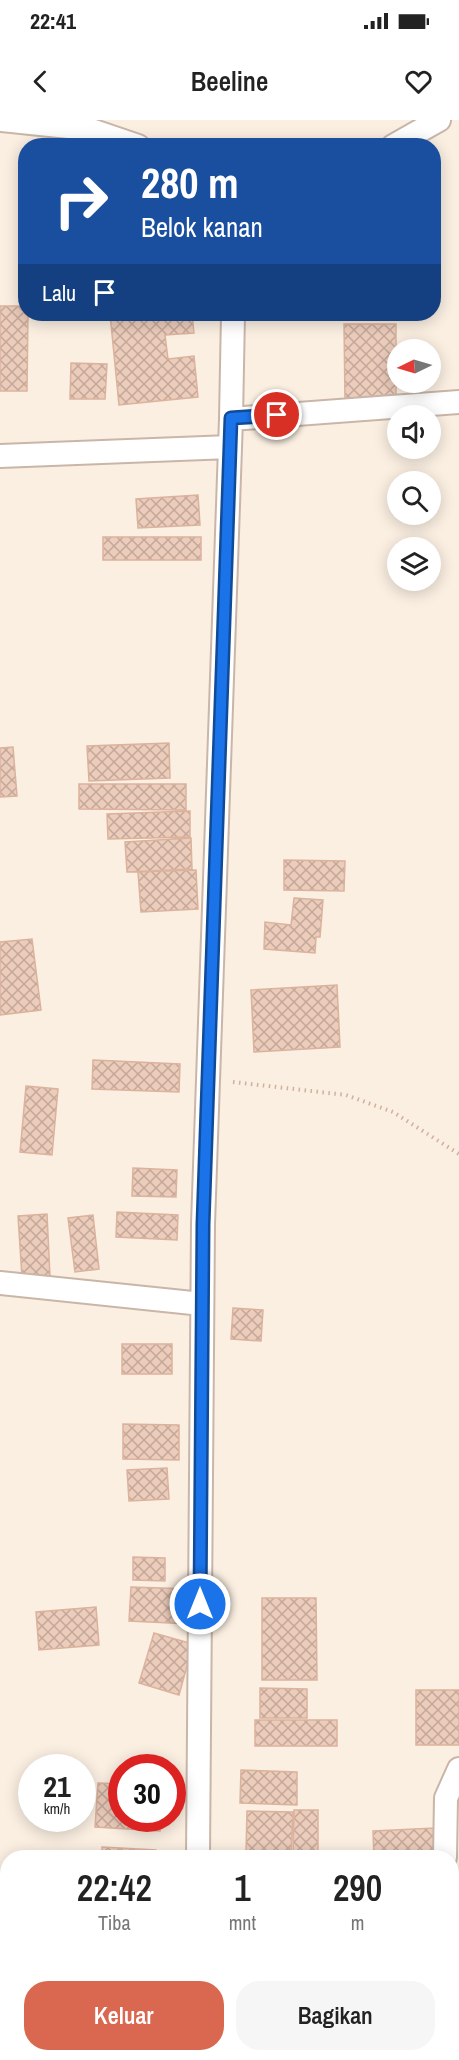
<!DOCTYPE html>
<html lang="id">
<head>
<meta charset="utf-8">
<style>
	:root { --surface:#fff; --page:#f6f6f6; --text:#222; --muted:#767676; --accent:#da6850 }
	body { margin:0; font-family:"Archivo Narrow",sans-serif; background:var(--page); color:var(--text); height:100vh; display:flex; flex-direction:column; font-size:22px; white-space:nowrap }
	* { box-sizing:border-box; margin:0 }
	p { font-size:20px; color:var(--muted) }
	.icon { flex:none; width:33px; height:33px; fill:none; stroke:currentColor; stroke-width:2; stroke-linecap:round; stroke-linejoin:round }
	.map { position:relative; flex:1; overflow:hidden }
	.panel { position:absolute; left:0px; top:1730px; width:459px; height:212px; display:flex; flex-direction:column; background:var(--surface); border-radius:24px 24px 0 0; box-shadow:0 3px 15px #0003 }
	.panel>* { flex:none }
	.top-card { position:absolute; left:18px; top:18px; width:423px; height:183px; border-radius:24px; box-shadow:0 3px 15px #0003; background:#1a4fa0; color:#fff; overflow:hidden }
	.needle { width:39px; rotate:265deg }
	.controls { position:absolute; left:387px; top:219px; display:grid; gap:12px }
	.controls a { display:grid; place-items:center; width:54px; height:54px; border-radius:50%; background:var(--surface); box-shadow:0 3px 15px #0003; font-size:30px }
	.speed { position:absolute; left:18px; top:1634px; display:flex; gap:12px; font-size:30px; font-weight:700; text-align:center }
	.speed>* { display:grid; place-content:center; width:78px; height:78px; border-radius:50%; background:var(--surface); box-shadow:0 3px 15px #0003; line-height:1 }
	.speed small { font-size:15px; font-weight:400 }
	.speed .limit { border:9px solid #d22; background:#fff; color:#111 }
	.pin { position:absolute; display:grid; place-items:center; width:51px; height:51px; color:#fff; margin:-26px; border:3px solid #fff; border-radius:50%; box-shadow:0 2px 6px #0007 }
	.me { position:absolute; width:66px; margin:-33px; rotate:0deg; stroke-linejoin:round; filter:drop-shadow(0 0 4px #0008) }
	.turn { display:flex; align-items:center; gap:21px; height:126px; padding:0 24px; font-size:27px }
	.turn .icon { width:78px; height:78px; stroke-width:2.5 }
	.turn b { display:block; font-size:42px; line-height:51px }
	.then { display:flex; align-items:center; height:57px; padding:0 24px; background:#0003; gap:12px; font-size:22px }
	.eta { display:flex; justify-content:space-evenly; align-items:center; height:102px; text-align:center }
	.eta b { font-size:36px; font-weight:600; line-height:42px }
	.button { display:flex; gap:12px; margin-top:auto; padding:12px 24px }
	.button a { flex:1; height:69px; border-radius:24px; background:var(--accent); color:#fff; font-size:24px; font-weight:600; line-height:69px; text-align:center }
	.button a+a { background:var(--page); color:var(--text) }
	.status { display:flex; justify-content:space-between; align-items:center; height:42px; padding:0 30px; background:var(--surface); direction:ltr }
	.status svg { height:16px; fill:currentColor }
	header { display:flex; justify-content:space-between; align-items:center; height:78px; padding:0 24px; background:var(--surface); font-size:27px; font-weight:600 }
	.map>svg:first-child { display:block }
	.building { fill:url(#building-cross-hatch); stroke:#ddb29d; stroke-width:1.5 }
	.lines { fill:none; stroke-linecap:round; stroke-linejoin:round }
	.minor-casing { stroke:#c9b6a9; stroke-width:26 }
	.path { stroke:#d0b09f; stroke-width:4; stroke-dasharray:1.5 4.5; stroke-linecap:butt }
	.minor { stroke:#fff; stroke-width:22 }
	.route-casing { stroke:#114b97; stroke-width:15 }
	.route { stroke:#1a73e8; stroke-width:10 }
</style>
</head>
<body>
<div class="status"><b>22:41</b><svg viewBox="0 0 49 12"><path d="M0 12V9h3v3zM5 12V6h3v6zM10 12V3h3v9zM15 12V0h3v12zM26 1h20v11H26zM47 4h2v5h-2z"/></svg></div>
<header><svg class="icon" aria-label="back" viewBox="0 0 24 24"><path d="M15 5l-7 7 7 7"/></svg>Beeline<svg class="icon" aria-label="heart" viewBox="0 0 24 24"><path d="M12 20l-8-8c-3-5 5-10 8-4 3-6 11-1 8 4z"/></svg></header>
<div class="map">
<svg width="459" height="1940" viewBox="0 0 459 1940">
	<defs>
		<pattern id="building-cross-hatch" width="8" height="8" patternUnits="userSpaceOnUse" patternTransform="scale(1.5)"><rect width="8" height="8" fill="#ecccbb"/><path d="M0 0l8 8M0 8l8-8" fill="none" stroke="#c3a89a"/></pattern>
	</defs>
	<rect width="100%" height="100%" fill="#faefe1"/>
	<path class="building" d="M23 94H26V156L22 155Z
		M0 186H26V194H28L27 271H0Z
		M110 194H192L194 213 165 215 168 239 194 236 198 277 119 285Z
		M344 204H396V281L345 282Z
		M71 243 107 244 105 279H70Z
		M198 375 200 405 138 408 136 379Z
		M103 417H201V440H103Z
		M169 623 170 658 89 661 87 626Z
		M13 627 17 676 0 677V628Z
		M79 664H186V690L79 689Z
		M190 691V717L108 719 107 694Z
		M191 718 192 749 127 752 125 722Z
		M284 740 345 741 344 771 284 770Z
		M196 750 198 789 141 792 138 752Z
		M294 778 323 780 320 817H316L315 833 264 829 265 802 291 805Z
		M32 819 41 890 0 895V822Z
		M337 865 340 927 254 932 251 870Z
		M93 940 180 944 179 972 92 969Z
		M26 966 58 969 52 1035 20 1032Z
		M133 1048 177 1050 176 1077 132 1076Z
		M117 1092 178 1095 177 1120 116 1117Z
		M47 1094 50 1156 22 1157 18 1096Z
		M93 1095 99 1149 75 1152 68 1098Z
		M233 1188 263 1190 261 1221 231 1219Z
		M122 1224H172V1254H122Z
		M123 1304 179 1305V1340L123 1339Z
		M167 1348 169 1379 129 1381 127 1350Z
		M133 1437 165 1438V1461L133 1460Z
		M131 1467 191 1469 190 1504 129 1501Z
		M262 1478H316L317 1560H262Z
		M96 1487 99 1525 39 1530 36 1492Z
		M154 1513 193 1524 179 1575 139 1563Z
		M260 1568 307 1569V1598H260Z
		M416 1570H459V1625H416Z
		M255 1600H337V1626H255Z
		M241 1650 297 1652V1685L240 1683Z
		M98 1663 122 1664V1698H161L160 1711 95 1707Z
		M294 1690H318V1737H293Z
		M247 1691 293 1692 291 1734 246 1732Z
		M435 1708 436 1735 374 1737 373 1711Z
		M102 1727 156 1730 155 1737H102Z
		M8 1802V1863L0 1864V1803Z
		M366 1934H430L366 1939Z"/>
	<g class="lines">
		<g class="minor-casing">
			<path id="minor" d="M2 0 88 9 138 26
				M393 26 439 0
				M231 299 459 282
				M0 336 230 327
				M0 1163 202 1184
				M198 1737 203 1104 231 299 233 194
				M445 1737 446 1678 459 1649
				M196 1940V1934
				M443 1940V1934"/>
		</g>
		<path class="path" d="M233 962 346 975 393 992 459 1034"/>
		<use href="#minor" class="minor"/>
	</g>
	<g class="lines">
		<g class="route-casing">
			<path id="route" d="M200 1484 203 1104 231 298 277 295"/>
		</g>
		<use href="#route" class="route"/>
	</g>
</svg>
<div class="controls">
<a><svg class="needle" viewBox="-14 -14 28 28"><path d="M0-13l5 13h-10z" fill="#e53935"/><path d="M0 13l5-13h-10z" fill="#767676"/></svg></a>
<a><svg class="icon" aria-label="sound" viewBox="0 0 24 24"><path d="M4 9h4l5-4v14l-5-4H4zM17 9q2 3 0 6"/></svg></a>
<a><svg class="icon" aria-label="search" viewBox="0 0 24 24"><circle cx="10" cy="10" r="6"/><path d="M15 15l6 6"/></svg></a>
<a><svg class="icon" aria-label="layers" viewBox="0 0 24 24"><path d="M12 4l9 5-9 5-9-5zM3 14l9 5 9-5"/></svg></a>
</div>
<div class="speed"><div>21<small>km/h</small></div><div class="limit">30</div></div>
<div class="pin" style="left:277px;top:295px;background:#d93025"><svg class="icon" aria-label="arrive" viewBox="0 0 24 24"><path d="M6 21V4h12l-3 4 3 4H6"/></svg></div>
<svg class="me" style="left:200px;top:1484px" viewBox="-20 -20 40 40"><circle r="17" fill="#1a73e8" stroke="#fff" stroke-width="3"/><path d="M0-11L8 9 0 5-8 9z" fill="#fff"/></svg>
<div class="top-card">
<div class="turn"><svg class="icon" aria-label="right" viewBox="0 0 24 24"><path d="M7 20v-9h11M14 6l5 5-5 5"/></svg><div><b>280 m</b>Belok kanan</div></div>
<div class="then">Lalu<svg class="icon" aria-label="arrive" viewBox="0 0 24 24"><path d="M6 21V4h12l-3 4 3 4H6"/></svg></div>
</div>
<section class="panel">
<div class="eta">
<div><b>22:42</b><p>Tiba</p></div>
<div><b>1</b><p>mnt</p></div>
<div><b>290</b><p>m</p></div>
</div>
<div class="button"><a>Keluar</a><a>Bagikan</a></div>
</section>
</div>
</body>
</html>
